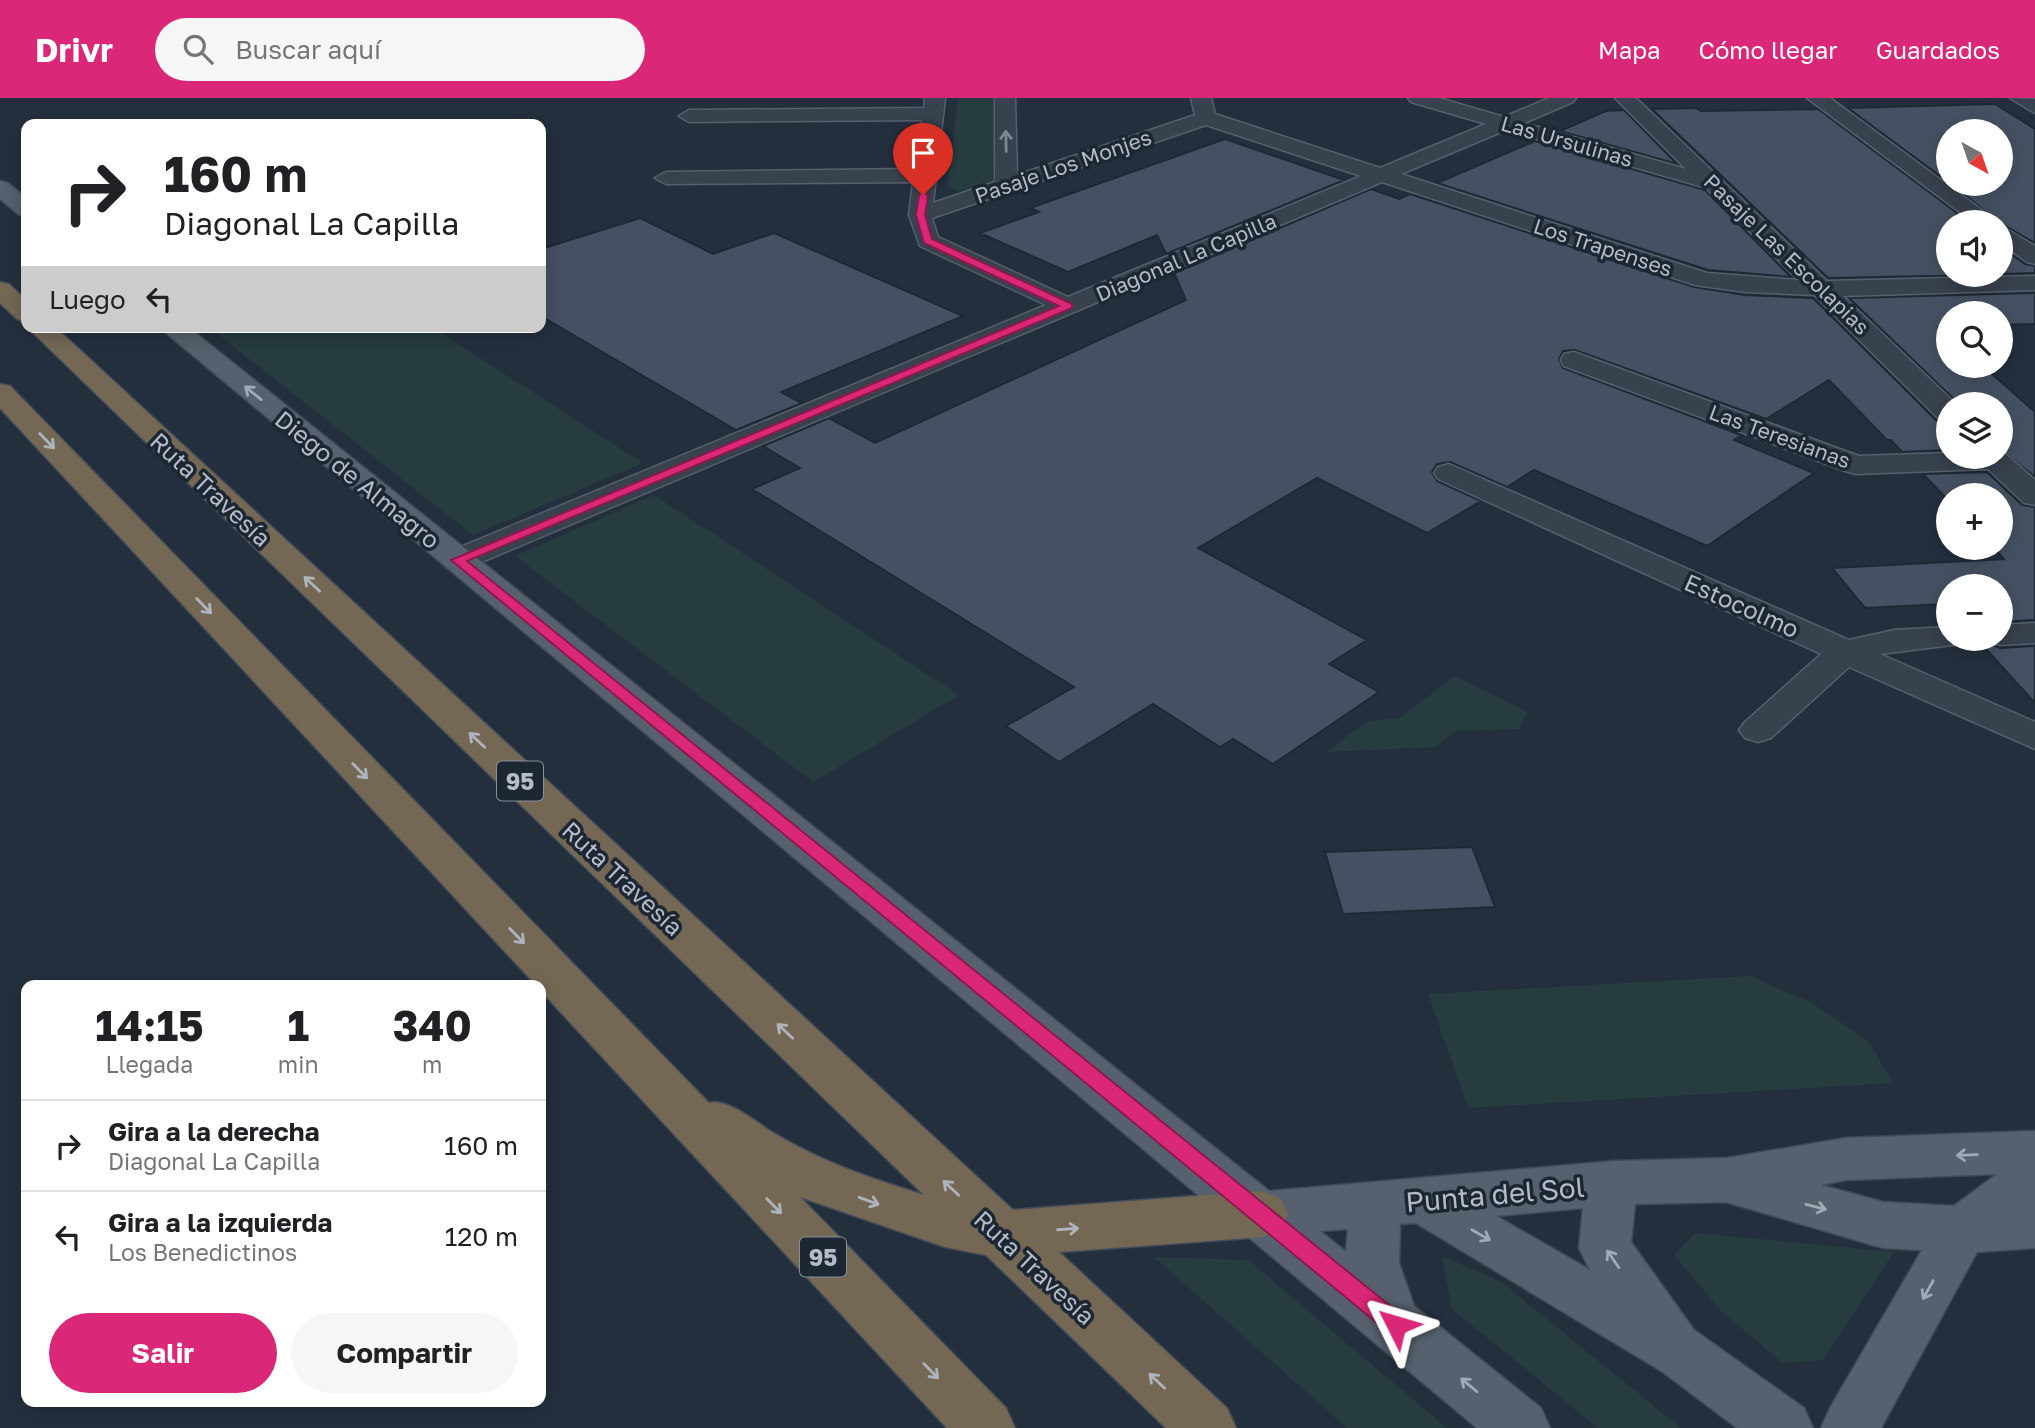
<!DOCTYPE html>
<html lang="es">
<head>
<meta charset="utf-8">
<style>
	:root { --surface:#fff; --page:#f6f6f6; --text:#202124; --muted:#757577; --line:#e0e0e0; --accent:#db2777 }
	body { margin:0; font-family:"Golos Text",sans-serif; background:var(--page); color:var(--text); height:100vh; display:flex; flex-direction:column; font-size:26px; white-space:nowrap }
	* { box-sizing:border-box; margin:0 }
	p { font-size:23px; color:var(--muted) }
	.icon { flex:none; width:38px; height:38px; fill:none; stroke:currentColor; stroke-width:2; stroke-linecap:round; stroke-linejoin:round }
	.map { position:relative; flex:1; overflow:hidden }
	.panel { position:absolute; left:21px; top:882px; width:525px; height:427px; display:flex; flex-direction:column; background:var(--surface); border-radius:14px; box-shadow:0 4px 18px #0003 }
	.panel>* { flex:none }
	.top-card { position:absolute; left:21px; top:21px; width:525px; height:214px; border-radius:14px; box-shadow:0 4px 18px #0003; background:#fff; color:var(--text); overflow:hidden }
	.needle { width:46px; rotate:140deg }
	.fabs { position:absolute; left:1936px; top:21px; display:grid; gap:14px }
	.fabs a { display:grid; place-items:center; width:77px; height:77px; border-radius:50%; background:var(--surface); box-shadow:0 4px 18px #0003; font-size:35px }
	.pin { position:absolute; display:grid; place-items:center; width:60px; height:60px; color:#fff; margin:-72px -30px; border-radius:50% 50% 50% 0; rotate:-45deg; box-shadow:0 0 7px #0007 }
	.pin .icon { rotate:45deg }
	.me { position:absolute; width:77px; margin:-38px; rotate:310deg; stroke-linejoin:round; filter:drop-shadow(0 0 5px #0008) }
	.turn { display:flex; align-items:center; gap:24px; height:147px; padding:0 28px; font-size:32px }
	.turn .icon { width:91px; height:91px; stroke-width:2.5 }
	.turn b { display:block; font-size:49px; line-height:60px }
	.then { display:flex; align-items:center; height:66px; padding:0 28px; background:#0003; gap:14px; font-size:26px }
	.eta { display:flex; justify-content:space-evenly; align-items:center; height:119px; text-align:center }
	.eta b { font-size:42px; font-weight:700; line-height:49px }
	.cta { display:flex; gap:14px; margin-top:auto; padding:14px 28px }
	.cta a { flex:1; height:80px; border-radius:42px; background:var(--accent); color:#fff; font-size:28px; font-weight:700; line-height:80px; text-align:center }
	.cta a+a { background:var(--page); color:var(--text) }
	ul { padding:0; list-style:none }
	li { display:flex; align-items:center; gap:21px; height:91px; padding:0 28px; border-top:2px solid var(--line) }
	li div { flex:1 }
	li b { display:block; font-size:26px }
	li em { font-style:normal }
	header { display:flex; align-items:center; gap:42px; box-sizing:border-box; height:98px; padding:0 35px; background:var(--accent); color:#fff }
	header strong { font-size:33px }
	nav { display:flex; gap:38px; margin-inline-start:auto; font-size:24px }
	.search { width:490px; height:63px; background:var(--page); display:flex; align-items:center; gap:18px; box-sizing:border-box; padding:0 24px; border-radius:38px; color:var(--muted); font-size:26px }
	.map>svg:first-child { display:block }
	.green { fill:#263c3f }
	.building { fill:#455162; stroke:#1f2835; stroke-width:2 }
	.lines { fill:none; stroke-linecap:round; stroke-linejoin:round }
	.minor-casing { stroke:#565f6c; stroke-width:3 }
	.major-casing { stroke:#414a57; stroke-width:3 }
	.highway-casing { stroke:#434c59; stroke-width:3 }
	.minor { fill:#38414e; fill-rule:evenodd }
	.major { fill:#56606e; fill-rule:evenodd }
	.highway { fill:#746855; fill-rule:evenodd }
	.oneway { stroke:#7c8592 }
	.oneway2 { stroke:#a1aab7 }
	.oneway3 { stroke:#aeb4bd }
	.route { fill:#db2777; stroke:#8e194d; stroke-width:2 }
	.labels { text-anchor:middle; dominant-baseline:central; stroke-width:7; stroke-linejoin:round; paint-order:stroke }
	.far-street-label { font-size:21px; fill:#b4bcc9; stroke:#1d2633 }
	.shield { fill:#1d2633; stroke:#878f9c; stroke-width:2 }
	.shield-label { font-size:23px; font-weight:bold; fill:#b4bcc9 }
	.street-label { font-size:24px; fill:#b4bcc9; stroke:#1d2633 }
	.near-street-label { font-size:28px; fill:#b4bcc9; stroke:#1d2633 }
</style>
</head>
<body>
<header>
<strong>Drivr</strong>
<div class="search"><svg class="icon" aria-label="search" viewBox="0 0 24 24"><circle cx="10" cy="10" r="6"/><path d="M15 15l6 6"/></svg>Buscar aquí</div>
<nav><a>Mapa</a><a>Cómo llegar</a><a>Guardados</a></nav>
</header>
<div class="map">
<svg width="2035" height="1330" viewBox="0 0 2035 1330">
	<rect width="100%" height="100%" fill="#242f3e"/>
	<path class="green" d="M958 0H995L993 86 964 96 948 88Z
		M236 229H432L643 365 473 437 216 235Z
		M654 397 959 597 813 684 515 458Z
		M1454 578 1527 614 1519 631 1456 633 1436 649 1326 654 1368 623 1400 620Z
		M1751 878 1814 906 1868 943 1894 985 1468 1010 1428 896Z
		M1696 1135 1894 1154 1823 1262 1783 1265 1722 1214 1674 1157Z
		M1442 1158 1500 1183 1681 1330H1598L1452 1211Z
		M1154 1159 1248 1162 1447 1330H1347Z"/>
	<path class="building" d="M1995 6 2035 31V145L2000 125 1951 86H2000V33H1948V84L1848 10Z
		M1696 10 1701 13 1818 11 1969 124H1948V177H1978L1828 180 1652 11Z
		M1624 12 1677 66 1560 33 1606 13Z
		M1225 41 1344 82 1166 156 1157 137 1068 174 980 135 1039 114 1030 110Z
		M1535 43 1705 92 1791 179 1708 172 1437 85Z
		M1371 91 1399 101 1410 96 1694 189 1745 197 1813 200 1936 322 1948 325V352L1902 354 1891 342H1887L1829 282 1766 321 1575 252 1563 253 1559 261 1563 270 1741 337 1734 342 1814 375 1707 448 1534 372 1507 389 1450 364 1437 366 1432 374 1437 383 1481 403 1427 435 1317 380 1198 450 1367 542 1329 566 1379 594 1273 666 1233 641 1220 649 1153 606 1059 664 1006 628 1074 589 752 391 800 370 763 348 829 320 875 345 1186 202 1174 175Z
		M640 120 713 156 774 135 963 218 781 294 802 305 736 332 541 218V151Z
		M2000 148 2025 166 2035 168V175L2000 176Z
		M2035 195V226L2000 227V215H1948V229H1939L1948 237V268H1983L2035 314V379L2000 351V306H1959L1849 200Z
		M1987 374 2022 407 2035 409V522L2000 524V488H1948V509L1945 506 1865 510 1832 470 2004 461 1994 450H2000V397H1948V402L1923 376Z
		M1977 541 2000 550 2035 548V605Z
		M1472 749 1495 809 1343 816 1325 754Z"/>
	<g class="lines">
		<g class="minor-casing">
			<path id="minor" d="M925 0H945L933 105 995 84V0H1015L1017 77 1195 17 1191 0H1211L1215 16 1380 70 1486 26 1411 4 1408 0H1439L1504 19 1549 0H1576L1573 4 1524 25 1686 71 1615 0H1636L1827 183 2035 178V192L1843 198 1956 306H1948V322L1938 320 1814 197 1745 194 1695 187 1382 84 470 469 458 472 446 469 442 462 446 455 1046 207 920 148 909 117 913 84 666 86 655 80 666 74 915 71 922 22 689 24 679 18 689 12 924 10ZM1206 27 1361 78 1068 199 938 139 932 120ZM1506 32 1706 90 1798 182 1707 175 1401 76Z
				M1807 0H1830L1998 124H1973Z
				M2010 0 2035 1V15Z
				M2000 127 2035 148V166L2027 164 2000 145Z
				M1574 254 1859 358 1948 355V359H2000L2002 353 2035 382V407L2024 405 1988 371 1856 376 1845 373 1564 268 1561 262 1564 256Z
				M1449 366 1849 542 1894 532 1948 529V541H1964L1960 546 1880 556 2035 624V651L1849 569 1771 640 1758 644 1745 640 1739 632 1745 624 1821 556 1438 381 1434 375 1438 369Z
				M2035 525V545L2000 547 1985 541H2000V527Z"/>
		</g>
		<g class="major-casing">
			<path id="major" d="M0 83 8 85 26 100V118L18 116 0 101Z
				M159 229H188L1269 1093 1615 1063 1727 1060 1846 1040 2035 1033V1150L1977 1154 1881 1330H1821L1830 1310 1922 1152 1883 1150 1726 1104 1635 1106 1631 1144 1694 1232 1804 1310 1813 1330H1737L1663 1274 1416 1125 1400 1126 1399 1165 1414 1208 1541 1310 1550 1330H1477ZM1997 1076 1954 1108 1883 1104 1821 1087 1846 1082ZM1583 1110 1579 1150 1590 1172 1496 1118ZM1348 1131 1346 1154 1320 1133Z"/>
		</g>
		<g class="highway-casing">
			<path id="highway" d="M0 184 9 186 26 202V224L17 221 0 205Z
				M27 229H55L1013 1112 1262 1093 1280 1100 1288 1116 1280 1132 1262 1139 1059 1154 1227 1310 1236 1330H1166L986 1157 945 1149 800 1099 1006 1310 1015 1330H947L541 893V887H536L0 310V286L10 288 709 1005C728 1000 757 1025 772 1034 821 1064 870 1080 924 1097Z"/>
		</g>
		<use href="#minor" class="minor"/>
		<use href="#major" class="major"/>
		<use href="#highway" class="highway"/>
	</g>
	<defs><path id="oneway-shaft" d="M-6 0H5M1.5-3L5.5 0L1.5 3" fill="none" stroke-width="1.6" stroke-linecap="round" stroke-linejoin="round" transform="scale(1.75)"/></defs>
	<use class="oneway" href="#oneway-shaft" transform="translate(1006 43) rotate(-91)"/>
	<g class="oneway2">
		<use href="#oneway-shaft" transform="translate(253 295) rotate(-141)"/>
		<use href="#oneway-shaft" transform="translate(1967 1057) rotate(178)"/>
		<use href="#oneway-shaft" transform="translate(1816 1109) rotate(14)"/>
		<use href="#oneway-shaft" transform="translate(1481 1137) rotate(30)"/>
		<use href="#oneway-shaft" transform="translate(1613 1161) rotate(-124)"/>
		<use href="#oneway-shaft" transform="translate(1928 1192) rotate(119)"/>
		<use href="#oneway-shaft" transform="translate(1469 1287) rotate(-140)"/>
	</g>
	<g class="oneway3">
		<use href="#oneway-shaft" transform="translate(47 343) rotate(46)"/>
		<use href="#oneway-shaft" transform="translate(312 486) rotate(-137)"/>
		<use href="#oneway-shaft" transform="translate(204 508) rotate(46)"/>
		<use href="#oneway-shaft" transform="translate(477 642) rotate(-137)"/>
		<use href="#oneway-shaft" transform="translate(360 673) rotate(46)"/>
		<use href="#oneway-shaft" transform="translate(517 838) rotate(46)"/>
		<use href="#oneway-shaft" transform="translate(785 933) rotate(-137)"/>
		<use href="#oneway-shaft" transform="translate(951 1090) rotate(-137)"/>
		<use href="#oneway-shaft" transform="translate(869 1103) rotate(20)"/>
		<use href="#oneway-shaft" transform="translate(774 1108) rotate(46)"/>
		<use href="#oneway-shaft" transform="translate(1068 1131) rotate(-4)"/>
		<use href="#oneway-shaft" transform="translate(931 1273) rotate(46)"/>
		<use href="#oneway-shaft" transform="translate(1157 1283) rotate(-137)"/>
	</g>
	<path class="route" d="M923 94 928 97 925 117 932 141 1072 206V210L467 463 1404 1219 1407 1227 1404 1234 1396 1237 1388 1234 451 462 1059 208 924 145 916 117 919 97Z"/>
	<g class="labels">
		<g class="far-street-label">
			<text transform="translate(1567 43) rotate(16)">Las Ursulinas</text>
			<text transform="translate(1063 68) rotate(-19)">Pasaje Los Monjes</text>
			<text transform="translate(1603 149) rotate(18)">Los Trapenses</text>
			<text transform="translate(1787 156) rotate(44)">Pasaje Las Escolapias</text>
			<text transform="translate(1186 159) rotate(-23)">Diagonal La Capilla</text>
			<text transform="translate(1780 338) rotate(20)">Las Teresianas</text>
		</g>
		<g class="shield">
			<rect x="497" y="663.5" width="46" height="39" rx="5"/>
			<rect x="800" y="1139.5" width="46" height="39" rx="5"/>
		</g>
		<g class="shield-label">
			<text x="520" y="683">95</text>
			<text x="823" y="1159">95</text>
		</g>
		<g class="street-label">
			<text transform="translate(358 381) rotate(39)">Diego de Almagro</text>
			<text transform="translate(211 391) rotate(43)">Ruta Travesía</text>
			<text transform="translate(1742 507) rotate(24)">Estocolmo</text>
			<text transform="translate(623 780) rotate(43)">Ruta Travesía</text>
			<text transform="translate(1035 1169) rotate(43)">Ruta Travesía</text>
		</g>
		<g class="near-street-label">
			<text transform="translate(1495 1096) rotate(-5)">Punta del Sol</text>
		</g>
	</g>
</svg>
<div class="fabs">
<a><svg class="needle" viewBox="-14 -14 28 28"><path d="M0-13l5 13h-10z" fill="#e53935"/><path d="M0 13l5-13h-10z" fill="#757577"/></svg></a>
<a><svg class="icon" aria-label="sound" viewBox="0 0 24 24"><path d="M4 9h4l5-4v14l-5-4H4zM17 9q2 3 0 6"/></svg></a>
<a><svg class="icon" aria-label="search" viewBox="0 0 24 24"><circle cx="10" cy="10" r="6"/><path d="M15 15l6 6"/></svg></a>
<a><svg class="icon" aria-label="layers" viewBox="0 0 24 24"><path d="M12 4l9 5-9 5-9-5zM3 14l9 5 9-5"/></svg></a>
<a>+</a>
<a>−</a>
</div>
<div class="pin" style="left:923px;top:97px;background:#d93025"><svg class="icon" aria-label="arrive" viewBox="0 0 24 24"><path d="M6 21V4h12l-3 4 3 4H6"/></svg></div>
<svg class="me" style="left:1396px;top:1227px" viewBox="-20 -20 40 40"><path d="M0-17L14 15 0 8-14 15z" fill="#db2777" stroke="#fff" stroke-width="4"/></svg>
<div class="top-card">
<div class="turn"><svg class="icon" aria-label="right" viewBox="0 0 24 24"><path d="M7 20v-9h11M14 6l5 5-5 5"/></svg><div><b>160 m</b>Diagonal La Capilla</div></div>
<div class="then">Luego<svg class="icon" aria-label="left" viewBox="0 0 24 24"><path d="M17 20v-9H6M10 6l-5 5 5 5"/></svg></div>
</div>
<section class="panel">
<div class="eta">
<div><b>14:15</b><p>Llegada</p></div>
<div><b>1</b><p>min</p></div>
<div><b>340</b><p>m</p></div>
</div>
<ul>
<li><svg class="icon" aria-label="right" viewBox="0 0 24 24"><path d="M7 20v-9h11M14 6l5 5-5 5"/></svg><div><b>Gira a la derecha</b><p>Diagonal La Capilla</p></div><em>160 m</em></li>
<li><svg class="icon" aria-label="left" viewBox="0 0 24 24"><path d="M17 20v-9H6M10 6l-5 5 5 5"/></svg><div><b>Gira a la izquierda</b><p>Los Benedictinos</p></div><em>120 m</em></li>
</ul>
<div class="cta"><a>Salir</a><a>Compartir</a></div>
</section>
</div>
</body>
</html>
